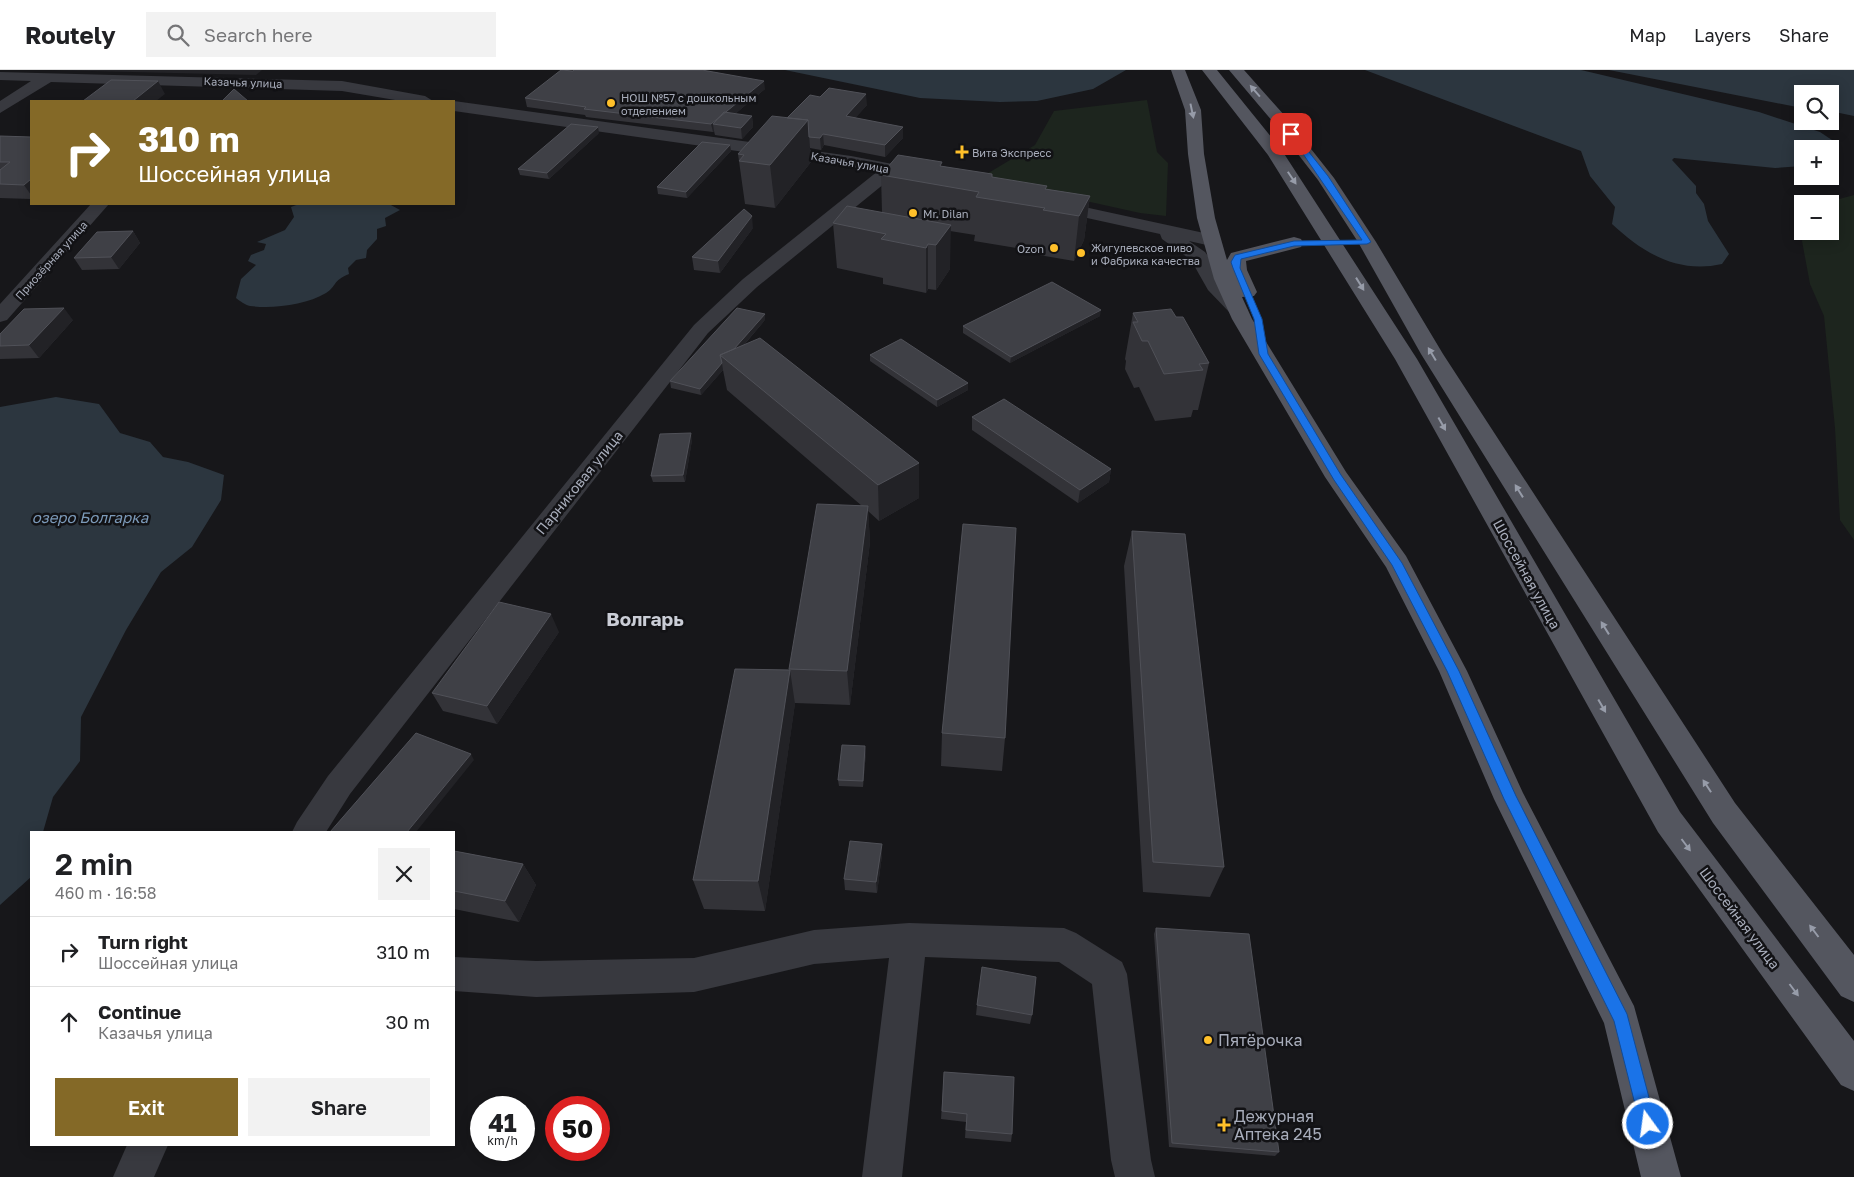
<!DOCTYPE html>
<html lang="en">
<head>
<meta charset="utf-8">
<style>
	:root { --surface:#fff; --page:#f2f2f2; --text:#202124; --muted:#757577; --line:#e0e0e0; --accent:#846927 }
	body { margin:0; font-family:"Golos Text",sans-serif; background:var(--page); color:var(--text); height:100vh; display:flex; flex-direction:column; font-size:19px; white-space:nowrap }
	* { box-sizing:border-box; margin:0 }
	p { font-size:16px; color:var(--muted) }
	.icon { flex:none; width:28px; height:28px; fill:none; stroke:currentColor; stroke-width:2; stroke-linecap:round; stroke-linejoin:round }
	.map { position:relative; flex:1; overflow:hidden }
	.sheet { position:absolute; left:30px; top:761px; width:425px; height:315px; display:flex; flex-direction:column; background:var(--surface); border-radius:0px; box-shadow:0 2px 12px #0003 }
	.sheet>* { flex:none }
	.hud { position:absolute; left:30px; top:30px; width:425px; height:105px; border-radius:0px; box-shadow:0 2px 12px #0003; background:#846927; color:#fff; overflow:hidden }
	.fabs { position:absolute; left:1794px; top:15px; display:grid; gap:10px }
	.fabs a { display:grid; place-items:center; width:45px; height:45px; border-radius:0px; background:var(--surface); box-shadow:0 2px 12px #0003; font-size:25px }
	.speed { position:absolute; left:470px; top:1026px; display:flex; gap:10px; font-size:25px; font-weight:700; text-align:center }
	.speed>* { display:grid; place-content:center; width:65px; height:65px; border-radius:50%; background:var(--surface); box-shadow:0 2px 12px #0003; line-height:1 }
	.speed small { font-size:12px; font-weight:400 }
	.speed .limit { border:8px solid #d22; background:#fff; color:#111 }
	.pin { position:absolute; display:grid; place-items:center; width:42px; height:42px; color:#fff; margin:-21px; border-radius:10px; box-shadow:0 2px 8px #0006 }
	.me { position:absolute; width:55px; margin:-28px; rotate:346deg; stroke-linejoin:round; filter:drop-shadow(0 0 4px #0008) }
	.turn { display:flex; align-items:center; gap:18px; height:105px; padding:0 25px; font-size:22px }
	.turn .icon { width:65px; height:65px; stroke-width:2.5 }
	.turn b { display:block; font-size:35px; line-height:42px }
	.round { display:grid; place-items:center; flex:none; width:52px; height:52px; border-radius:0px; background:var(--page) }
	.head { display:flex; align-items:center; justify-content:space-between; height:85px; padding:0 25px }
	h1 { font-size:30px; font-weight:600; line-height:38px }
	.action { display:flex; gap:10px; margin-top:auto; padding:10px 25px }
	.action a { flex:1; height:58px; border-radius:0px; background:var(--accent); color:#fff; font-size:20px; font-weight:600; line-height:58px; text-align:center }
	.action a+a { background:var(--page); color:var(--text) }
	ul { padding:0; list-style:none }
	li { display:flex; align-items:center; gap:15px; height:70px; padding:0 25px; border-top:1px solid var(--line) }
	li div { flex:1 }
	li b { display:block; font-size:19px }
	li em { font-style:normal }
	header { display:flex; align-items:center; gap:30px; box-sizing:border-box; height:70px; padding:0 25px; background:var(--surface); border-bottom:1px solid var(--line) }
	header strong { font-size:24px }
	nav { display:flex; gap:28px; margin-inline-start:auto; font-size:18px }
	.search { width:350px; height:45px; background:var(--page); display:flex; align-items:center; gap:12px; box-sizing:border-box; padding:0 18px; border-radius:0px; color:var(--muted); font-size:19px }
	.map>svg:first-child { display:block }
	.built { fill:#232327 }
	.green { fill:#1d251e }
	.water { fill:#2c363f }
	.lines { fill:none; stroke-linecap:round; stroke-linejoin:round }
	.minor { fill:#38393f; fill-rule:evenodd }
	.major { fill:#54565f; fill-rule:evenodd }
	.wall { fill:#333338 }
	.shaded-wall { fill:#222226 }
	.building { fill:#3f4046; stroke:#505158 }
	.oneway { fill:#979ca9 }
	.route { fill:#1a73e8; stroke:#114b97 }
	.poi-dot { fill:#ffc02a; stroke:#121215; stroke-width:2 }
	.labels { text-anchor:middle; dominant-baseline:central; stroke-width:5; stroke-linejoin:round; paint-order:stroke }
	.far-street-label { font-size:11px; fill:#a8adbb; stroke:#121215 }
	.far-poi-label { font-size:11px; fill:#a8adbb; stroke:#121215; text-anchor:start }
	.street-label { font-size:14px; fill:#a8adbb; stroke:#121215 }
	.water-label { font-size:15px; font-style:italic; fill:#7c9ab9; stroke:#121215 }
	.near-poi-label { font-size:16px; fill:#a8adbb; stroke:#121215; text-anchor:start }
	.district-label { font-size:19px; font-weight:bold; fill:#cacdd6; stroke:#121215 }
</style>
</head>
<body>
<header>
<strong>Routely</strong>
<div class="search"><svg class="icon" aria-label="search" viewBox="0 0 24 24"><circle cx="10" cy="10" r="6"/><path d="M15 15l6 6"/></svg>Search here</div>
<nav><a>Map</a><a>Layers</a><a>Share</a></nav>
</header>
<div class="map">
<svg width="1854" height="1107" viewBox="0 0 1854 1107">
	<rect width="100%" height="100%" fill="#17171a"/>
	<path class="built" d="M49 0H262L256 5Z"/>
	<path class="green" d="M1147 30 1157 82 1168 93 1166 146 1140 143 1014 115 985 105 1035 75 1054 41Z
		M1854 125V470L1840 450 1835 358 1824 246 1810 214 1802 171 1806 161H1830V134H1821Z"/>
	<path class="water" d="M785 0H1126L1093 19 1037 31 1000 32 920 28Z
		M1365 0H1581L1759 42 1820 62 1835 72 1836 80 1830 88V79H1802V96L1775 98 1674 88 1672 90 1696 116V123L1704 134 1708 151 1729 184 1722 194C1678 204 1643 183 1612 154L1615 137 1590 106 1581 81Z
		M1609 0H1854V46L1830 41V24H1802V38Z
		M299 134H389L400 140 385 148 386 156 377 159V169L367 180 366 188 356 190 348 198 349 204C332 211 337 216 326 223 306 235 273 239 250 236 245 235 240 231 236 228L241 209 256 195 248 191 251 185 264 180 266 174 257 172 285 160 294 147 291 137Z
		M56 327 99 334 120 363 150 372 163 387 188 392 224 405 221 430 192 477 161 502 126 560 81 647 80 691 53 727 43 762H31V807L0 835V337Z"/>
	<g class="lines">
		<path class="minor" d="M0 2 342 11 425 26 433 31H401L342 21 51 12 0 43V31L31 11 0 10Z
			M454 31 851 86 908 97 911 101 908 105H895L757 217 708 263 350 724 326 762H292L297 752 328 706 694 255 743 209 878 101 454 41Z
			M1052 130 1218 166 1220 170 1218 174 1211 176 1189 171 1205 182 1218 199 1224 214 1248 240 1245 244 1238 246 1231 244 1208 220 1191 190 1162 169 1160 164 1046 139 1043 135 1046 131Z
			M91 134H109L7 250 0 252V234Z
			M909 853 1064 858 1076 863 1122 892 1127 904 1151 1090 1155 1107H1115L1111 1090 1092 914 1059 892 925 887 902 1107H862L889 888 814 894 694 922 536 927 454 921V887L536 891 694 888 814 860Z
			M127 1075H168L154 1107H113Z"/>
		<path class="major" d="M1171 0H1185L1201 40 1204 84 1215 148 1227 190 1231 183 1294 167 1301 169 1303 173 1301 177 1246 191 1247 200 1257 222 1254 226 1242 227 1252 249 1346 402 1406 486 1467 601 1523 723 1634 936 1681 1107H1641L1604 953 1494 729 1439 601 1386 497 1325 407 1232 249 1214 209 1197 148 1188 84 1185 40Z
			M1202 0H1217L1281 79 1417 289 1680 742 1854 971V1021L1841 1015 1658 762 1395 289 1268 85Z
			M1229 0H1244L1285 46 1334 108 1376 172 1443 284 1735 733 1854 885V932L1841 926 1713 753 1421 284 1358 172 1318 110 1273 52Z"/>
	</g>
	<path class="wall" d="M765 19 735 44 752 46 753 57 742 69 715 65 714 61 713 62 586 47 585 45 527 37 525 28Z
		M867 35 855 48 903 57V68L885 87 824 75 821 80 810 78 811 92 775 138 745 134 738 84 787 48Z
		M599 63 549 109 520 105 518 99Z
		M0 66 31 67V129L0 128Z
		M730 75 731 81 687 128 658 124 657 117Z
		M942 96 1046 119 1090 126 1084 170 1074 191 1039 185 1040 182 974 171 975 165 950 161V199L936 220 928 219 926 223 883 214V208L837 198 833 153 882 142 881 105Z
		M753 158 720 203 694 200 692 187Z
		M133 161 140 173 119 199 82 200 74 188Z
		M1133 243 1176 247 1209 293 1198 340H1193L1191 347 1155 351 1139 317 1134 318 1125 299 1126 291 1125 289Z
		M1100 246 1010 293 963 263V256Z
		M73 250 39 288 0 289V264Z
		M765 250 744 275 919 393V428L879 451 868 441 870 472 850 635 795 633 765 841 704 839 693 810 789 600V599L862 436 727 320 723 300 701 325 671 318 670 311Z
		M870 285 968 313V320L937 337 870 291Z
		M972 347 1111 399 1109 412 1078 433 972 360Z
		M692 370 685 412H653L651 406Z
		M1132 461 1224 797 1210 827 1143 822 1124 496Z
		M559 562 497 654 443 641 432 623Z
		M942 663 1005 668 1002 701 941 696Z
		M866 682 863 717 839 716 838 710Z
		M454 781 523 794 536 815 519 852 454 839Z
		M882 785 877 823 845 820 844 809Z
		M1156 858 1279 1082 1275 1086 1169 1077 1154 864Z
		M977 935 1032 945 1030 954 976 945Z
		M944 1002 1012 1064 1011 1072 965 1068 966 1052 941 1049Z"/>
	<path class="shaded-wall" d="M158 11 165 24 156 31H133Z
		M764 11 765 19 722 55 713 54 714 61 713 62 711 54Z
		M866 24 867 35 847 58 846 46Z
		M752 46 753 57 742 69 741 58Z
		M808 50 811 92 775 138 770 95Z
		M598 57 599 63 549 109 547 103Z
		M903 57V68L885 87V75Z
		M823 64 824 75 821 80 820 68Z
		M730 75 731 81 687 128 686 122Z
		M31 109V125L24 115Z
		M1090 126 1084 170 1074 191 1079 146Z
		M752 146 753 158 720 203 718 191Z
		M951 155 950 199 936 220V175Z
		M133 161 140 173 119 199 111 187Z
		M928 174V219L926 223V178Z
		M64 238 73 250 39 288 29 275Z
		M1101 240 1100 246 1010 293 1011 287Z
		M765 244V250L729 292 725 289Z
		M722 293 723 300 701 325 700 319Z
		M968 313V320L937 337V330Z
		M691 363 692 370 685 412 683 405Z
		M919 393V428L879 451 878 415Z
		M1111 399 1109 412 1078 433 1080 420Z
		M868 436 870 472 850 635 847 601Z
		M551 544 559 562 497 654 487 636Z
		M790 600 795 634 765 841 758 811Z
		M865 676 866 682 863 717V711Z
		M471 684 474 690 416 762H407Z
		M882 774V785L877 823 876 812Z
		M523 794 536 815 519 852 505 831Z"/>
	<path class="building" d="M561 0 573 1 574 0H702L764 11 711 54 584 39 586 37 525 28Z
		M111 10 158 11 133 31H83Z
		M829 18 866 24 846 46 903 57 885 75 823 64 820 68 809 67 808 50 787 48 810 25 820 27Z
		M234 19 248 31H222Z
		M724 42 752 46 741 58 713 54Z
		M772 46 808 50 770 95 739 91 744 85 738 84Z
		M571 54 598 57 547 103 518 99Z
		M0 66 31 67V109L24 115 0 114V100L10 92H0Z
		M702 72 730 75 686 122 657 117Z
		M898 85 942 92 940 96 992 104V107L1047 116 1045 119 1090 126 1079 146 1043 140 1045 138 976 127 979 122 881 105Z
		M847 136 951 155 936 175 928 174 926 178 881 169 886 164 833 153Z
		M744 139 752 146 718 191 692 187Z
		M133 161 111 187 74 188 97 162Z
		M1052 212 1101 240 1011 287 963 256Z
		M64 238 29 275 0 276V264L24 239Z
		M737 238 765 244 734 279 720 285 722 293 700 319 670 311Z
		M1171 239 1176 247H1183L1209 293 1199 294 1203 300 1164 304 1148 271H1142L1133 252H1138L1133 243Z
		M760 268 919 393 878 415 720 285Z
		M901 269 968 313 937 330 870 285Z
		M1004 329 1111 399 1080 420 972 347Z
		M691 363 683 405 651 406 660 364Z
		M817 434 868 436 847 601 789 599Z
		M963 454 1016 458 1005 668 942 663Z
		M1132 461 1185 464 1224 797 1153 792Z
		M499 532 551 544 487 636 432 623Z
		M735 599 790 600 758 811 693 810Z
		M416 663 471 684 407 762H330Z
		M842 675 865 676 863 711 838 710Z
		M850 771 882 774 876 812 844 809Z
		M454 781 523 794 505 831 454 821Z
		M1156 858 1249 864 1279 1082 1172 1073Z
		M982 897 1036 907 1032 945 977 935Z
		M944 1002 1014 1007 1012 1064 966 1060 967 1044 942 1041Z"/>
	<defs><path id="oneway-solid" d="M-6-.8H1V-3.2L6.5 0L1 3.2V.8H-6Z" transform="scale(1.25)"/></defs>
	<g class="oneway">
		<use href="#oneway-solid" transform="translate(1255 21) rotate(-131)"/>
		<use href="#oneway-solid" transform="translate(1192 41) rotate(78)"/>
		<use href="#oneway-solid" transform="translate(1292 108) rotate(56)"/>
		<use href="#oneway-solid" transform="translate(1360 214) rotate(58)"/>
		<use href="#oneway-solid" transform="translate(1432 284) rotate(-121)"/>
		<use href="#oneway-solid" transform="translate(1442 354) rotate(61)"/>
		<use href="#oneway-solid" transform="translate(1519 421) rotate(-122)"/>
		<use href="#oneway-solid" transform="translate(1605 558) rotate(-122)"/>
		<use href="#oneway-solid" transform="translate(1602 636) rotate(60)"/>
		<use href="#oneway-solid" transform="translate(1707 716) rotate(-123)"/>
		<use href="#oneway-solid" transform="translate(1686 775) rotate(53)"/>
		<use href="#oneway-solid" transform="translate(1814 861) rotate(-127)"/>
		<use href="#oneway-solid" transform="translate(1794 920) rotate(53)"/>
	</g>
	<path class="route" d="M1288 62H1293L1328 106 1371 172 1367 174 1294 176 1241 189 1240 198 1262 249 1268 284 1341 405 1402 493 1459 601 1516 726 1627 944 1656 1054 1654 1060 1648 1063 1642 1060 1640 1054 1614 951 1504 729 1447 601 1392 495 1334 410 1259 284 1254 249 1233 198 1231 192 1235 185 1294 171 1362 170Z"/>
	<g class="poi-dot">
		<circle cx="611" cy="33" r="5"/>
		<path d="M959.5 74.5h5v5h5v5h-5v5h-5v-5h-5v-5h5z"/>
		<circle cx="913" cy="143" r="5"/>
		<circle cx="1054" cy="178" r="5"/>
		<circle cx="1081" cy="183" r="5"/>
		<circle cx="1208" cy="970" r="5"/>
		<path d="M1221.5 1047.5h5v5h5v5h-5v5h-5v-5h-5v-5h5z"/>
	</g>
	<g class="labels">
		<g class="far-street-label">
			<text transform="translate(243 12) rotate(2)">Казачья улица</text>
			<text transform="translate(850 92) rotate(10)">Казачья улица</text>
			<text transform="translate(51 190) rotate(-48)">Приозёрная улица</text>
		</g>
		<g class="far-poi-label">
			<text x="621" y="27">НОШ №57 с дошкольным<tspan x="621" dy="13">отделением</tspan></text>
			<text x="972" y="82">Вита Экспресс</text>
			<text x="923" y="143">Mr. Dilan</text>
			<text x="1091" y="177">Жигулевское пиво<tspan x="1091" dy="13">и Фабрика качества</tspan></text>
			<text x="1044" y="178" text-anchor="end">Ozon</text>
		</g>
		<g class="street-label">
			<text transform="translate(579 412) rotate(-51)">Парниковая улица</text>
			<text transform="translate(1527 504) rotate(61)">Шоссейная улица</text>
			<text transform="translate(1740 848) rotate(53)">Шоссейная улица</text>
		</g>
		<g class="water-label">
			<text x="90" y="447">озеро Болгарка</text>
		</g>
		<g class="near-poi-label">
			<text x="1218" y="970">Пятёрочка</text>
			<text x="1234" y="1046">Дежурная<tspan x="1234" dy="18">Аптека 245</tspan></text>
		</g>
		<g class="district-label">
			<text x="645" y="548">Волгарь</text>
		</g>
	</g>
</svg>
<div class="fabs">
<a><svg class="icon" aria-label="search" viewBox="0 0 24 24"><circle cx="10" cy="10" r="6"/><path d="M15 15l6 6"/></svg></a>
<a>+</a>
<a>−</a>
</div>
<div class="speed"><div>41<small>km/h</small></div><div class="limit">50</div></div>
<div class="pin" style="left:1291px;top:64px;background:#d93025"><svg class="icon" aria-label="arrive" viewBox="0 0 24 24"><path d="M6 21V4h12l-3 4 3 4H6"/></svg></div>
<svg class="me" style="left:1648px;top:1054px" viewBox="-20 -20 40 40"><circle r="17" fill="#1a73e8" stroke="#fff" stroke-width="3"/><path d="M0-11L8 9 0 5-8 9z" fill="#fff"/></svg>
<div class="hud">
<div class="turn"><svg class="icon" aria-label="right" viewBox="0 0 24 24"><path d="M7 20v-9h11M14 6l5 5-5 5"/></svg><div><b>310 m</b>Шоссейная улица</div></div>
</div>
<section class="sheet">
<div class="head"><div><h1>2 min</h1><p>460 m · 16:58</p></div><a class="round"><svg class="icon" aria-label="close" viewBox="0 0 24 24"><path d="M6 6l12 12M18 6L6 18"/></svg></a></div>
<ul>
<li><svg class="icon" aria-label="right" viewBox="0 0 24 24"><path d="M7 20v-9h11M14 6l5 5-5 5"/></svg><div><b>Turn right</b><p>Шоссейная улица</p></div><em>310 m</em></li>
<li><svg class="icon" aria-label="ahead" viewBox="0 0 24 24"><path d="M12 20V5M6 11l6-6 6 6"/></svg><div><b>Continue</b><p>Казачья улица</p></div><em>30 m</em></li>
</ul>
<div class="action"><a>Exit</a><a>Share</a></div>
</section>
</div>
</body>
</html>
